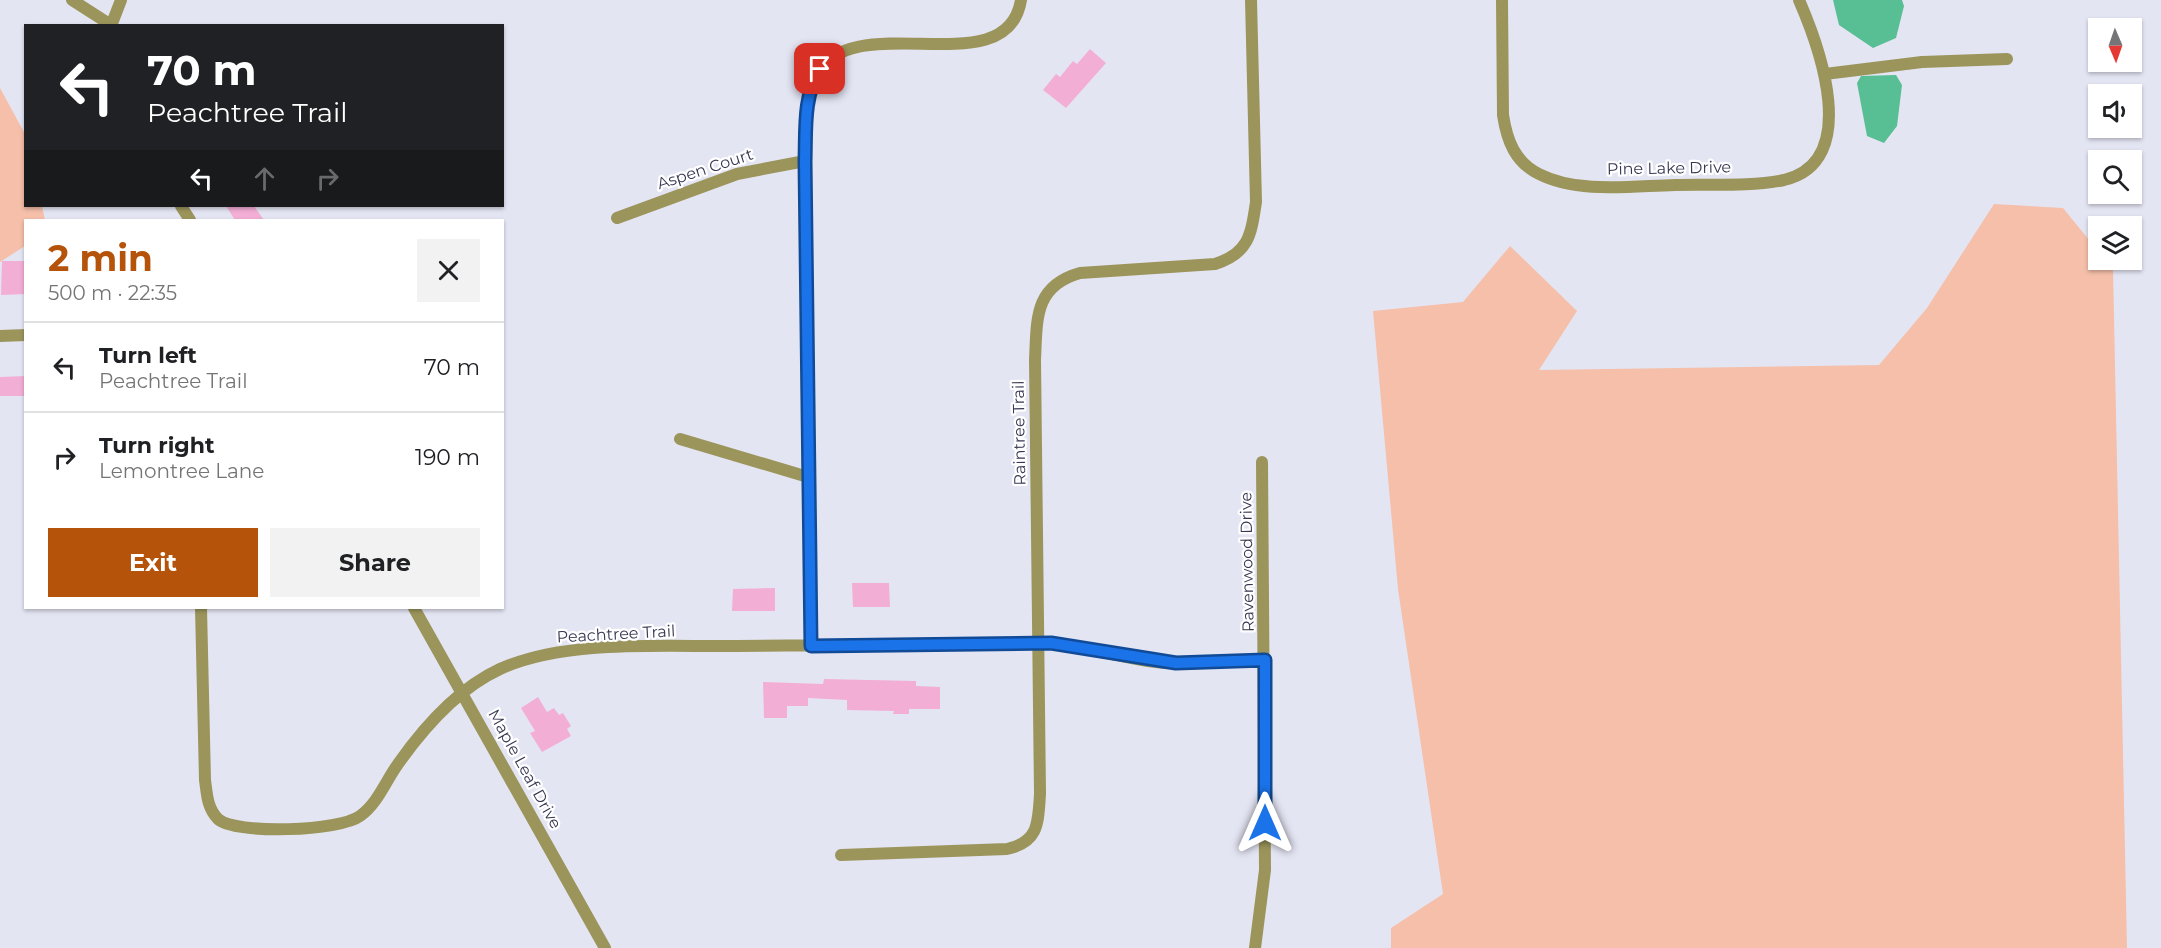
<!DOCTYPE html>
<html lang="en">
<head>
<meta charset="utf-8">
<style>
	:root { --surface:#fff; --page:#f2f2f2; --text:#202124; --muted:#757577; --line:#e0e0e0; --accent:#b45309 }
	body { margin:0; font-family:Montserrat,sans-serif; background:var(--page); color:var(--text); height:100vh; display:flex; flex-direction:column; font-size:22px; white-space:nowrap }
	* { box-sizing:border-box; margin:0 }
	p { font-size:20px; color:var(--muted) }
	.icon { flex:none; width:33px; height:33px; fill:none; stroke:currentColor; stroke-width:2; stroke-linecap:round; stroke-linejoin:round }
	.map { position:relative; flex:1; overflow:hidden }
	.side { position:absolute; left:24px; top:219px; width:480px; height:390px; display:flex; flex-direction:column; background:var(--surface); border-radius:0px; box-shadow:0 2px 4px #0004 }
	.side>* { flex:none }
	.guide { position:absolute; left:24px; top:24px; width:480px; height:183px; border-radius:0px; box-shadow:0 2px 4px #0004; background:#202124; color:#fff; overflow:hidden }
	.needle { width:39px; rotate:178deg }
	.controls { position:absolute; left:2088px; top:18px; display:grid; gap:12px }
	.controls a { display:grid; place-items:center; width:54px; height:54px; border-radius:0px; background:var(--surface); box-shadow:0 2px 4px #0004; font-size:30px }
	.pin { position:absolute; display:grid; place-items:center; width:51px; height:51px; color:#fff; margin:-26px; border-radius:12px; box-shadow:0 3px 9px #0006 }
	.me { position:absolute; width:66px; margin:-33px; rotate:0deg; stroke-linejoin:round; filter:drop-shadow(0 0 4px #0008) }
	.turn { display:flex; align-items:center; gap:21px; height:126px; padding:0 24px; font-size:27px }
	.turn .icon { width:78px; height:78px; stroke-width:2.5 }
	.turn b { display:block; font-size:42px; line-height:51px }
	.lanes { display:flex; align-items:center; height:57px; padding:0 24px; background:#0003; justify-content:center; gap:30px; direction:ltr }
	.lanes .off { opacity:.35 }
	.round { display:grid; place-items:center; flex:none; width:63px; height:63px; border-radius:0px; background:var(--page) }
	.summary { display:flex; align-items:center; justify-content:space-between; height:102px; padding:0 24px }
	h1 { font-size:36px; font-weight:700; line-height:45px; color:var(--accent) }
	.action { display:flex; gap:12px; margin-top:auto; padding:12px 24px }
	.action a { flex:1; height:69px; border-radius:0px; background:var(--accent); color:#fff; font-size:24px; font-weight:700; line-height:69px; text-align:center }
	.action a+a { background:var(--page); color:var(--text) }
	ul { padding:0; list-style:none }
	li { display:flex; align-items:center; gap:18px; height:90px; padding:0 24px; border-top:2px solid var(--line) }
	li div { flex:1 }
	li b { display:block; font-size:22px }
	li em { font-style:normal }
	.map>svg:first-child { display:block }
	.green { fill:#f5bfa9 }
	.water { fill:#58be93 }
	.building { fill:#f3aed6 }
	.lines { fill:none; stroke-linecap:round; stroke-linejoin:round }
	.minor { stroke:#9b955b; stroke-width:12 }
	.route-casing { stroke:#114b97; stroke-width:15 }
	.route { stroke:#1a73e8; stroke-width:10 }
	.labels { text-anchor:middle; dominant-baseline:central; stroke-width:4.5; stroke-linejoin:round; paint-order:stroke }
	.street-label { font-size:16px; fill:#373753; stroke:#fff }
</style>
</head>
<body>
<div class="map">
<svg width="2161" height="948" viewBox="0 0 2161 948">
	<rect width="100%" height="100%" fill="#e4e5f3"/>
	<path class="green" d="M0 88 25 134 26 206H42L45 220H26L25 246 0 262Z
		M1994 204 2063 208 2098 251V260H2106L2113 269 2127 948H1391V928L1443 894 1398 589 1373 311 1463 302 1510 246 1577 311 1539 370 1879 365 1927 308Z"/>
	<path class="water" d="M1833 0H1902L1904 6 1896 38 1873 48 1839 25Z
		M1896 75 1902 85 1897 126 1884 143 1867 136 1857 83 1861 76Z"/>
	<path class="building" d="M1090 49 1106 63 1066 108 1043 90 1056 74 1060 77 1073 61 1077 64Z
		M226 206H254L264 220H235Z
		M2 261H26V294L1 295Z
		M26 376V396H0V377Z
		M852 583H889L890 607H853Z
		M775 588V611H732L733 589Z
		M824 679 916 681V686L940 687V709H909V714H893L894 711 847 710V700L808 698V706H787V718H764L763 682 823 684Z
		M538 697 547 712 554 708 559 715 563 713 571 726 567 729 571 736 542 752 530 733 535 731 521 708Z"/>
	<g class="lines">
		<path class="minor" d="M72 0 111 25
			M1502 0 1503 115C1507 141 1515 162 1539 174 1578 194 1632 186 1675 185 1710 184 1750 187 1784 180 1862 162 1819 46 1799 0
			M111 26 121 0
			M1825 74 1922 62 2007 59
			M181 206 190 220
			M617 218 737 174 805 161
			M0 336 26 335
			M680 439 808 477
			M201 608 205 780C207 794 207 808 218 819 236 835 340 831 360 816 378 803 385 782 398 764 424 727 459 688 500 669 566 639 665 647 737 646 837 645 937 644 1038 643 1076 644 1111 655 1148 661 1186 667 1226 660 1265 660
			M414 608 605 948
			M811 646 805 161C806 134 803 100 816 75 854 5 1007 87 1021 0
			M841 855 1007 849C1039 842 1038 823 1040 794L1035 360C1037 319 1034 286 1080 273L1215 264C1249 253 1251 235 1256 202L1251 0
			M1255 948 1265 870 1262 462"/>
	</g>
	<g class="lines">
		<g class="route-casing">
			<path id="route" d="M820 69C803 96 806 130 805 161L811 646 1051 643 1176 663 1265 660V823"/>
		</g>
		<use href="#route" class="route"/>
	</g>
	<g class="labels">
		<g class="street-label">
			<text transform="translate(1669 168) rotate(-1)">Pine Lake Drive</text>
			<text transform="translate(705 169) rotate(-18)">Aspen Court</text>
			<text transform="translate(1019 433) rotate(-91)">Raintree Trail</text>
			<text transform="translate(1247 562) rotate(-91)">Ravenwood Drive</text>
			<text transform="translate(616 634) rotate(-3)">Peachtree Trail</text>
			<text transform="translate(525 769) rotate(61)">Maple Leaf Drive</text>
		</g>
	</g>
</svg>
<div class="controls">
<a><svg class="needle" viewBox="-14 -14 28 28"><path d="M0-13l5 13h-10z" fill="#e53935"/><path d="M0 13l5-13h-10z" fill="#757577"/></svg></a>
<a><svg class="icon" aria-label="sound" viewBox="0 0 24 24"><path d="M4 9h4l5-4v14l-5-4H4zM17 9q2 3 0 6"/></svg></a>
<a><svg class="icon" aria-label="search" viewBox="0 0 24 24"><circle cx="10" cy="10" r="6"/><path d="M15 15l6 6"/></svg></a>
<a><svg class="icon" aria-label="layers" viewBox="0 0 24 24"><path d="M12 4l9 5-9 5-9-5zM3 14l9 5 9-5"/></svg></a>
</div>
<div class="pin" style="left:820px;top:69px;background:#d93025"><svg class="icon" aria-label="arrive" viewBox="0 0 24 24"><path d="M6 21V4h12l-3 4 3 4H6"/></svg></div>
<svg class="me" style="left:1265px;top:823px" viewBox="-20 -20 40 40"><path d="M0-17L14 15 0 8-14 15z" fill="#1a73e8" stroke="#fff" stroke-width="4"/></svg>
<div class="guide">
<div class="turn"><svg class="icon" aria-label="left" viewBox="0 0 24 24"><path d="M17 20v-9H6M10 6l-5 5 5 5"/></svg><div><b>70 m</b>Peachtree Trail</div></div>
<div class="lanes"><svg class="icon" aria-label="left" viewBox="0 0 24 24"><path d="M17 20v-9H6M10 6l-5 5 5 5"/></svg><svg class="icon off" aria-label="ahead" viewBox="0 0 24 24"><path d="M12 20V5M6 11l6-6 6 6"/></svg><svg class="icon off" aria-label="right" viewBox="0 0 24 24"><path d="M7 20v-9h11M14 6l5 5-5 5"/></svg></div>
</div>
<section class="side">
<div class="summary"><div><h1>2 min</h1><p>500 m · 22:35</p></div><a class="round"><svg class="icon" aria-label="close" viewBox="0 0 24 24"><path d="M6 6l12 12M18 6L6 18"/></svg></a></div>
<ul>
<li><svg class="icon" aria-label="left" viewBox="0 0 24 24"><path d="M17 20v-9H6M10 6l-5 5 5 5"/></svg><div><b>Turn left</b><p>Peachtree Trail</p></div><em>70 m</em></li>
<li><svg class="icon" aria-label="right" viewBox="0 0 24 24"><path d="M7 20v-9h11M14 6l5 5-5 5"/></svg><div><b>Turn right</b><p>Lemontree Lane</p></div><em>190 m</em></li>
</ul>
<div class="action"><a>Exit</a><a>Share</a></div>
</section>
</div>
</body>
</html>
